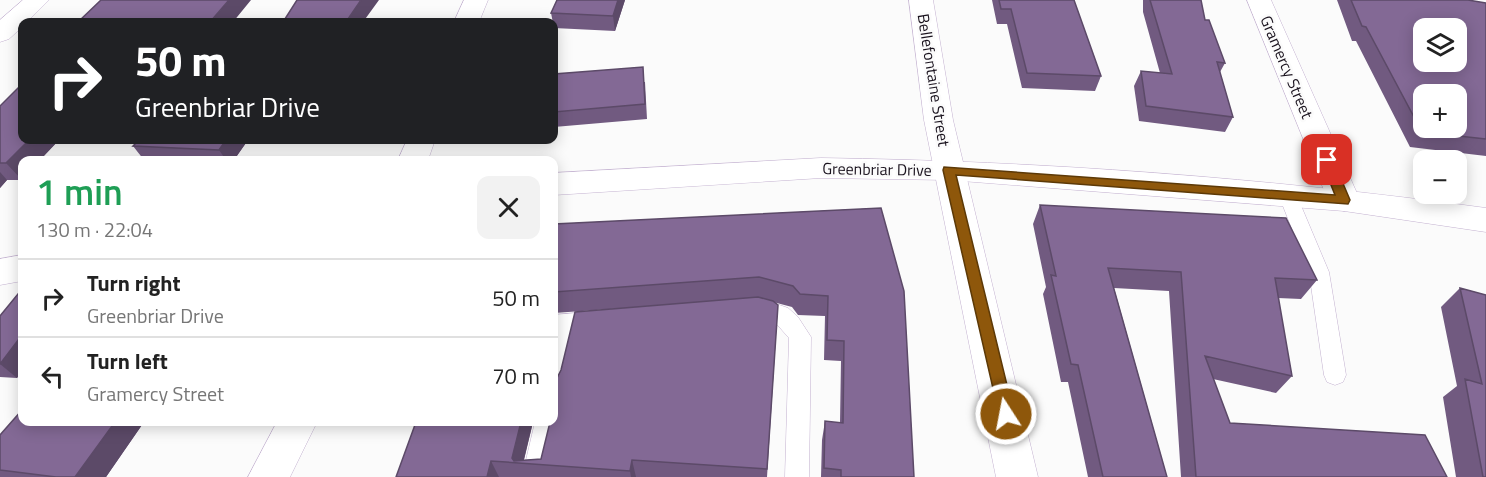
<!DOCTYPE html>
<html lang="en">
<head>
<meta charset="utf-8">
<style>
	:root { --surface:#fff; --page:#f2f2f2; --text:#222; --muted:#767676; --line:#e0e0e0 }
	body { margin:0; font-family:"Titillium Web",sans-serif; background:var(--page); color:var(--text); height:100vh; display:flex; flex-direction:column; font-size:22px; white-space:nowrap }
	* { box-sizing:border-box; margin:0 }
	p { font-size:20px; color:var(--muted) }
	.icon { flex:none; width:33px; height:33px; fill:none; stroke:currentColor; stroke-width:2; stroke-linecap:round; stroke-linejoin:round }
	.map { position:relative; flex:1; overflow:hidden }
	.drawer { position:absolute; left:18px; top:156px; width:540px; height:270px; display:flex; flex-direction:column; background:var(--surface); border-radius:12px; box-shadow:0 3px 15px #0003 }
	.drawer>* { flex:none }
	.banner { position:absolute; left:18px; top:18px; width:540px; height:126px; border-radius:12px; box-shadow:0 3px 15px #0003; background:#202124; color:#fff; overflow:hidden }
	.controls { position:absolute; left:1413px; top:18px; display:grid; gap:12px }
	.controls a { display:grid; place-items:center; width:54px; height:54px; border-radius:12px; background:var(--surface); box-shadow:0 3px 15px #0003; font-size:30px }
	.pin { position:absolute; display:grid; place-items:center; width:51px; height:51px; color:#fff; margin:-26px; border-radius:12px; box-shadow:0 3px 9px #0006 }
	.me { position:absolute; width:66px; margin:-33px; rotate:349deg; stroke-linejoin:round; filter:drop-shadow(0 0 4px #0008) }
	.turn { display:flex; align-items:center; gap:21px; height:126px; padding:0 18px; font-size:27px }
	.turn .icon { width:78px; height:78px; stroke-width:2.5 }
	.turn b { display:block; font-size:42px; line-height:51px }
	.round { display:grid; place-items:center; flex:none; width:63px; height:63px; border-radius:12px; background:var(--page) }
	.headline { display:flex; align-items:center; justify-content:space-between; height:102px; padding:0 18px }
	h1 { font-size:36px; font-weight:600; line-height:45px; color:#1e9e55 }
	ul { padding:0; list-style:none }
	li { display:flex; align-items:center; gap:18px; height:78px; padding:0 18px; border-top:2px solid var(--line) }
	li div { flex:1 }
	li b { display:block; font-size:22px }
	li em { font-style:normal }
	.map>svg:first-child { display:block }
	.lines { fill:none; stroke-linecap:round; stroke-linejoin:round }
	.lane-casing { stroke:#c3b1d0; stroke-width:1 }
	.street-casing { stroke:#c3b1d0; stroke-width:1 }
	.secondary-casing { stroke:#c3b1d0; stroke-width:1 }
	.lane { fill:#fff; fill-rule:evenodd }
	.street { fill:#fff; fill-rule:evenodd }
	.secondary { fill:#fff; fill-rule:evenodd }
	.wall { fill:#715a80 }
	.shaded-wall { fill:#5c4a68 }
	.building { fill:#836995; stroke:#5c4a68; stroke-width:1.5; fill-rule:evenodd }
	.route { fill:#8e570b; stroke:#5c3907; stroke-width:1.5 }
	.labels { text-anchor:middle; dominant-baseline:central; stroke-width:5; stroke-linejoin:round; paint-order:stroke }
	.street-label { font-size:16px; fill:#1a131e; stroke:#fbfbfb }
</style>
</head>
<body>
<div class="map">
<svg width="1486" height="477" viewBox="0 0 1486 477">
	<rect width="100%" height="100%" fill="#fbfbfb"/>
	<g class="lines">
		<g class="lane-casing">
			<path id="lane" d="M1288 189 1295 191 1297 196 1329 272 1346 375 1343 382 1335 385 1327 382 1324 375 1309 272 1279 196 1281 191Z
				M751 301H768L788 308 798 317 811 337 809 477H785L789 338 773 320 744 315 740 309 744 303Z
				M599 311 607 314 610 320 607 326 578 331 565 389 562 396 554 399V343L556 332 554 333V315Z
				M554 414 558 422 546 477H522L535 422H554Z"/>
		</g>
		<g class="street-casing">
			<path id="street" d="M23 0H49L27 22H22V27L9 39 0 42V20Z
				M464 0H488L479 22H454Z
				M909 0H933L953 120 1038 477H996L924 120Z
				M1247 0H1271L1360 200 1355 208 1344 211 1333 208 1328 200Z
				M407 140H435L428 160H398Z
				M277 422H317L290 477H248Z"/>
		</g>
		<g class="secondary-casing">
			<path id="secondary" d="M821 158C1043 161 1266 178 1486 208V232L1344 211 949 180 821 178 554 195V173Z
				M22 255V281L0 285V259Z"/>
		</g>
		<use href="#lane" class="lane"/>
		<use href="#street" class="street"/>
		<use href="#secondary" class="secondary"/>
	</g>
	<path class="wall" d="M557 0H625L615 31 554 28 551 13Z
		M992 0H1074L1101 76 1095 91 1022 88 1007 24H997Z
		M1143 0H1201L1205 20 1225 63 1220 72 1233 117 1225 132 1139 121 1134 86 1141 71 1160 73 1143 12Z
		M1337 0H1468L1486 3V156L1410 147 1356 41H1352Z
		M554 74 645 82 647 119 554 127Z
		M0 106 22 140H59L40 160H22V180H7L0 188Z
		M139 140H248L234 160H144L133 146Z
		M1040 205 1317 280 1301 299 1278 298 1292 376 1276 393 1213 379 1230 423 1447 477H1181L1169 291 1114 288 1167 477H1088L1068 382H1061L1043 294 1046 287 1033 224Z
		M881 208 914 477H821L822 440 825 421 840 423 841 361 824 360 825 316 798 315 792 307 773 302 778 305 767 477H396L416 422H533L524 460 541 459 554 422 557 378 681 304 554 313V224Z
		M1460 288 1486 295V477H1456L1443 397 1457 386 1441 307Z
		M22 289V371L17 378 0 377V316Z
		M22 422H144L106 477H0V435Z"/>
	<path class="shaded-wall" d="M229 0H251L233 22H210Z
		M361 0H379L363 22H346Z
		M618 0H625L615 31 613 16Z
		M29 140H59L40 160H22V180L6 163Z
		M226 140H248L234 160H226L219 150Z
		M0 172 7 180 0 188Z
		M22 335V371L17 378 0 364Z
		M115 422H144L106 477H75Z
		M521 422H533L523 463H514L512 458Z
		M632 460 636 477H631L630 471Z
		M491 461 499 477H487Z"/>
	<path class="building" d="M101 0H229L210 22H78Z
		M297 0H361L346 22H283Z
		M557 0H618L613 16 551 13Z
		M999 0H1074L1101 76 1027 73 1011 9H1001Z
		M1150 0H1201L1205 20H1209L1225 63 1217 62 1233 117 1146 106 1141 71 1172 74Z
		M1351 0H1468L1486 3V139L1422 132 1366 27 1362 26ZM1424 28H1456V62H1424ZM1424 94H1456V128H1424Z
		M643 67 645 104 554 112V74Z
		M22 84V140H29L6 163H0V106Z
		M139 140H226L219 150 133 146Z
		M1040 205 1286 218 1317 280 1275 278 1292 376 1205 356 1230 423 1425 435 1447 477H1196L1181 272 1108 268 1167 477H1103L1078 365 1071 364 1051 275 1056 276Z
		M881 208 904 291 914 477H841V470L824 468 825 421 843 423 844 341 827 340 828 296 800 294 793 286 759 277 554 292V224Z
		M1460 288 1486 295V477H1483L1465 379 1482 384Z
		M22 289V335L0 364V316Z
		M758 297 773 301 778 305 767 469 632 460 630 471 491 461 487 477H396L416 422H521L512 458 514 461 541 459 550 422H554V379L557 378 561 370 575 312Z
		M22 410V422H115L75 477H56L0 470V435Z"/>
	<path class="route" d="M1327 156 1333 160 1350 200 1348 204 956 175 1014 414 1012 419 1006 422 1000 419 943 170 944 167 1335 195 1321 160Z"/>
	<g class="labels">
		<g class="street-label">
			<text transform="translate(1287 67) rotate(67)">Gramercy Street</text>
			<text transform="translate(934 80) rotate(81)">Bellefontaine Street</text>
			<text transform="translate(877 169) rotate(1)">Greenbriar Drive</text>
		</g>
	</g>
</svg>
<div class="controls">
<a><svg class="icon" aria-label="layers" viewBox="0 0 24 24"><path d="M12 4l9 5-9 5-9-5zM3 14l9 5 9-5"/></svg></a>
<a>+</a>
<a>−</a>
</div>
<div class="pin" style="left:1327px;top:160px;background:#d93025"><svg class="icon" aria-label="arrive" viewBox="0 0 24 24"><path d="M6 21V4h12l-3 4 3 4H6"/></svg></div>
<svg class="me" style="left:1006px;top:414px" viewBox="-20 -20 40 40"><circle r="17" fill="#8e570b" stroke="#fff" stroke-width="3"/><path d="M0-11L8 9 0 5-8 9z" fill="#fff"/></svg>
<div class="banner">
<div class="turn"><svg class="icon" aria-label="right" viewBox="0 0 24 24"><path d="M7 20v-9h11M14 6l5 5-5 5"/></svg><div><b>50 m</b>Greenbriar Drive</div></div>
</div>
<section class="drawer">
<div class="headline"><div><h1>1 min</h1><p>130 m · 22:04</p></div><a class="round"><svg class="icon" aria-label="close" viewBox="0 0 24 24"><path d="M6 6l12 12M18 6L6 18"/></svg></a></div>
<ul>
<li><svg class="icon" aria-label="right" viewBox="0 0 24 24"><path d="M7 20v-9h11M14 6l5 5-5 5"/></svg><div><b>Turn right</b><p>Greenbriar Drive</p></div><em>50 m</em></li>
<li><svg class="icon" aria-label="left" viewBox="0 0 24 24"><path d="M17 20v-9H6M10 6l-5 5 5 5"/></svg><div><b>Turn left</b><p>Gramercy Street</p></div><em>70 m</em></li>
</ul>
</section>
</div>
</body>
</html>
